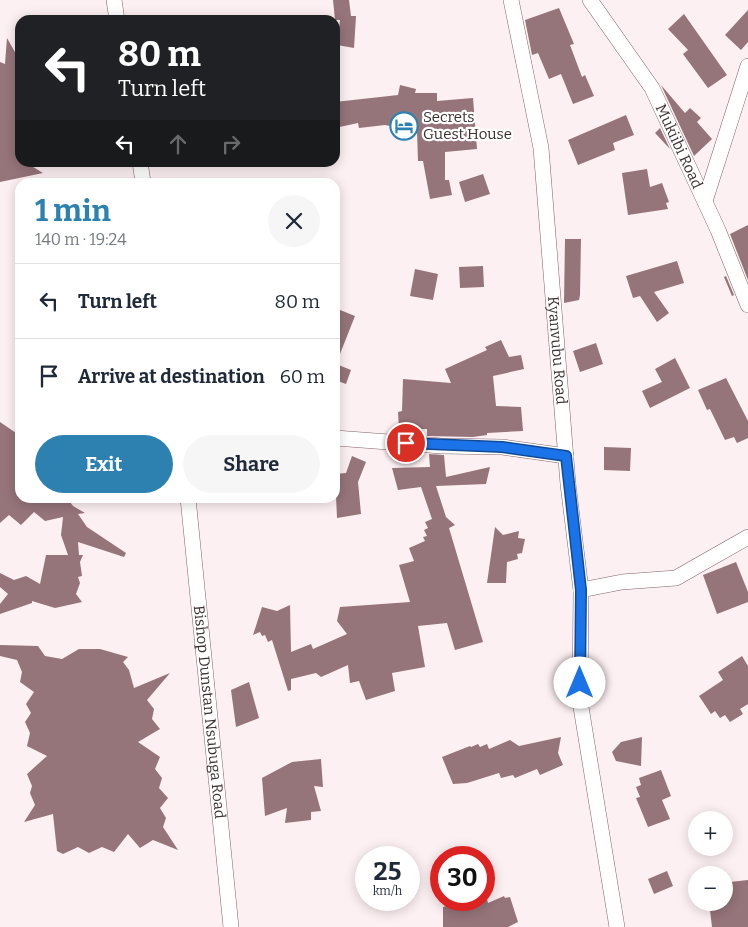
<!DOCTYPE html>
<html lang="en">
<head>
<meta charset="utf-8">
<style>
	:root { --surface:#fff; --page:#f6f6f7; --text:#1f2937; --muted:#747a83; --line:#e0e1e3; --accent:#2c81b0 }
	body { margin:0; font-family:Bitter,serif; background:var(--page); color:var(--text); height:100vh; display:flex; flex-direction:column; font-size:19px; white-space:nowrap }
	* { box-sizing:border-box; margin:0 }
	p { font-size:16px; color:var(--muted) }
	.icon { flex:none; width:28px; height:28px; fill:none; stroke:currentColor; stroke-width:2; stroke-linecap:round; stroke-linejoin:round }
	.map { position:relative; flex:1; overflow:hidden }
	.drawer { position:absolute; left:15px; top:178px; width:325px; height:325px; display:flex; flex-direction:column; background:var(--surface); border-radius:15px; box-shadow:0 2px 12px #0003 }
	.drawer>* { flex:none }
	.top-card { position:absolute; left:15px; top:15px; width:325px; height:152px; border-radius:15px; box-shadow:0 2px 12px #0003; background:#202124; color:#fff; overflow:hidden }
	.fabs { position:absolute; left:688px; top:811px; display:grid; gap:10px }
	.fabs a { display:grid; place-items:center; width:45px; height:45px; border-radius:50%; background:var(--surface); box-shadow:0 2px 12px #0003; font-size:25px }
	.speed { position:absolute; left:355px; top:846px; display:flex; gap:10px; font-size:25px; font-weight:700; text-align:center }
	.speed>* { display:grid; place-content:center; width:65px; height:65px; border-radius:50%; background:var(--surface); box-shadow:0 2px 12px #0003; line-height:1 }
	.speed small { font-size:12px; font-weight:400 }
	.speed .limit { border:8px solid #d22; background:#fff; color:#111 }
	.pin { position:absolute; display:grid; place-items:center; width:42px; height:42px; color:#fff; margin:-21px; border:2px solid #fff; border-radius:50%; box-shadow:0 1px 5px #0007 }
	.me { position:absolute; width:55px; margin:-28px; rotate:0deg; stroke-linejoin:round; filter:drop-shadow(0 0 4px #0008) }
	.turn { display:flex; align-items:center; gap:18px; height:105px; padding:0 20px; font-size:22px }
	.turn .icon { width:65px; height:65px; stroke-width:2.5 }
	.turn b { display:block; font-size:35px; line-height:42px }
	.lanes { display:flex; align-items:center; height:48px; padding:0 20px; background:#0003; justify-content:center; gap:25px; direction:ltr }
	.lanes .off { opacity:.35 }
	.round { display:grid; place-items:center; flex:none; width:52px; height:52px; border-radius:26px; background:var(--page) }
	.overview { display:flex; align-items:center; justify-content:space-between; height:85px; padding:0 20px }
	h1 { font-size:30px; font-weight:700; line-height:38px; color:var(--accent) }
	.action { display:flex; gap:10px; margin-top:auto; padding:10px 20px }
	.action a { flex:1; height:58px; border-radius:30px; background:var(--accent); color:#fff; font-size:20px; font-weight:700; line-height:58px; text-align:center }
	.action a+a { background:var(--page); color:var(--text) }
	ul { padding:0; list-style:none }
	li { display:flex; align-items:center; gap:15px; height:75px; padding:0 20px; border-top:1px solid var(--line) }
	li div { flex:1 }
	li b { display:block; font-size:19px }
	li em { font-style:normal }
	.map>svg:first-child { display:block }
	.building { fill:#95747a }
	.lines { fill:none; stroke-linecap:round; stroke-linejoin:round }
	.street-casing { stroke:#806569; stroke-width:16 }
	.street { stroke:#fff; stroke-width:15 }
	.route-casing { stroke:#114b97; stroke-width:12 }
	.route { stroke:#1a73e8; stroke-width:9 }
	.labels { text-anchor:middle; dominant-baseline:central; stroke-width:4.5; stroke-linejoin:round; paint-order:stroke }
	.poi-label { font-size:15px; fill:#3c3032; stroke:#fff; text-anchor:start }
	.street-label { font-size:15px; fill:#3c3032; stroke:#fff }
</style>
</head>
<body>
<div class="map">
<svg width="748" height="927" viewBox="0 0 748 927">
	<rect width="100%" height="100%" fill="#fdf0f2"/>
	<path class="building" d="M333 0H349L351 16H356L354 48 337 45 340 20H335Z
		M559 8 574 44 570 45 582 77 585 75 594 96 573 104 561 74 549 79 538 53 532 55 525 20Z
		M748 10V42L741 50 725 35Z
		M684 14 727 75 708 88 683 54 688 50 668 29Z
		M7 38 20 61V162H25L43 173 0 182V62L5 64Z
		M400 85 416 89 415 93H437V101L473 98 477 149 445 152V180H449L452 195 430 199 423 161H418L417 131 385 125 359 128 358 123 335 128V102L398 95Z
		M661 85 685 113 690 108 701 118 697 122 712 139 694 156Z
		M626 115 634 135 613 143 615 150 578 165 568 140Z
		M660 128 670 149 655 133Z
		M647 169 650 187 662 183 669 202 666 203 668 209 628 215 622 173Z
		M483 174 490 194 465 202 459 182Z
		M748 225V280L730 234Z
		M565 239H581L580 295 579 300 564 303Z
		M677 261 684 283 654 292 669 313 657 322 640 296 633 298 626 276Z
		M483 266 484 287 460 288 459 267Z
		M415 269 438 274 433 300 410 296Z
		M726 276 734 295 732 296 724 277Z
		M335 308 355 316 336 364 351 370 346 384 335 380Z
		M501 340 509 357 521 355 524 369 493 376 496 406 521 407 523 431 487 433V435L473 437 427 436V429L399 430 398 412 402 411 403 379 451 383 445 369 487 350 485 347Z
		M596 343 603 364 580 372 573 351Z
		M675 358 690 388 650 408 642 391 662 382 655 369Z
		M726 378 748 421V438L737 443 734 437 725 440 710 409 707 410 698 390Z
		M0 422 19 435 15 446 20 454V498H59L65 501 67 498 73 506 85 513 78 514 87 527 126 553 124 557 78 542 79 555H83L80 562 82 576 78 577 80 583 76 594 82 602 55 608 32 601V603L0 614V604L8 594 0 587V573L14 580 26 576 40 584 46 555H68L61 535 63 517 45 521 34 512 21 525 9 515 0 523Z
		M604 447 631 448 630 471 604 470Z
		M429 454 444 455 446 477 490 467 486 484 436 486 446 517 455 525 449 528 483 642 455 650 447 623 418 626 425 667 392 673 395 691 366 700 359 681 350 683 348 665 321 677 316 673 291 679V690L288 691 272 640 268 642 265 635 262 636 260 632 253 635 262 607 277 611 290 605 291 652 311 644 313 649 347 634 337 621 340 607 410 602 399 565 414 561 409 548 425 541 423 537 427 536 424 530 428 528 425 522 432 519 421 487 398 490 392 468 430 467Z
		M352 456 366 462 358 482 361 514 337 518 335 474 346 473Z
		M495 527 503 535 519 531 518 538 525 539 522 553 517 554 518 559 507 562 506 583H487Z
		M736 562 748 592V602L717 614 703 575Z
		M0 645 38 646 45 656 62 659 79 649H100L128 657 123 662 129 670 134 688 170 673 147 700 154 709 152 719 160 729 138 742 160 757 155 769 162 778 159 788 168 798 160 808 166 818 163 827 178 850 153 840 140 848 128 834 114 852 102 847 89 853 78 847 63 854 57 851 53 814 24 822 35 805 30 793 32 786 27 774 47 756 27 746 30 733 25 722 31 713 26 704 34 692 20 682 22 672 17 660 0 656Z
		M742 656 748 666V704L740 709 743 714 730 722 725 715 720 718 715 711 711 714 699 696 723 680 718 672Z
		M249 682 259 718 236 727 231 690Z
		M561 737 558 753 563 765 540 775 537 769 515 778 513 775 501 778 499 773 467 783 453 784 442 757 470 746 471 747 478 744 480 747 487 744 489 749 510 740 519 746Z
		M642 737 641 766 616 761 612 752 621 742Z
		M321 759 323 787 314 786 321 811 311 812V820L285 823 287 808 265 816 262 778 292 762Z
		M661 770 671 796 662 800 670 819 648 827 636 798 640 797 636 787 641 785 639 778Z
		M667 871 673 886 654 894 648 879Z
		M748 880V927H712L709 902H724V886L730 882Z
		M504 896 505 898 510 897 518 922 508 927H443V907L459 902 473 904 487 899 488 903Z"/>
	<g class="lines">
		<g class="street-casing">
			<g id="street">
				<path d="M114 0 117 20"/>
				<path id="s1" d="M511 0 541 148 568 484 581 590 580 701 617 927"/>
				<path id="s2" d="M590 0 652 88 718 230 748 305"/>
				<path d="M140 162 143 182"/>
				<path d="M705 201 748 66"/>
				<path d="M335 438 442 446 502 447 566 456"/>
				<path id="s3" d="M188 498 231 927"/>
				<path d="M581 590 622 582 676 578 748 537"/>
			</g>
		</g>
		<use href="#street" class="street"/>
	</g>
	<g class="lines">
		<g class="route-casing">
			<path id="route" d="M406 443 502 447 566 456 581 590 580 683"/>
		</g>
		<use href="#route" class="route"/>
	</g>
	<defs>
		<g id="hotel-ring" transform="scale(1.4375)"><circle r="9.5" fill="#fff" stroke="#2c81b0" stroke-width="1.5"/><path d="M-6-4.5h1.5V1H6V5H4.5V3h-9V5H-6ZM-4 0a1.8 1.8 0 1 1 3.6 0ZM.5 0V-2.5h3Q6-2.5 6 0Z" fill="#2c81b0"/></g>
	</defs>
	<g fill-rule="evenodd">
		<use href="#hotel-ring" x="404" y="126"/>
	</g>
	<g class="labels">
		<g class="poi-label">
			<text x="423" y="117">Secrets<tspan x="423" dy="17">Guest House</tspan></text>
		</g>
		<g class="street-label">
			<text stroke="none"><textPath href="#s2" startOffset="172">Mukiibi Road</textPath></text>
			<text stroke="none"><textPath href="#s1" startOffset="354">Kyanvubu Road</textPath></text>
			<text stroke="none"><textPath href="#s3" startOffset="215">Bishop Dunstan Nsubuga Road</textPath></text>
		</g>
	</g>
</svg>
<div class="fabs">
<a>+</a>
<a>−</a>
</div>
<div class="speed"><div>25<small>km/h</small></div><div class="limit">30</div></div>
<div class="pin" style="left:406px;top:443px;background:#d93025"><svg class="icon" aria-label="arrive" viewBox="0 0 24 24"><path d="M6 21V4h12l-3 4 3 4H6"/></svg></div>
<svg class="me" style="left:580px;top:683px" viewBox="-20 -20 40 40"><circle r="19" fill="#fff"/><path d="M0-13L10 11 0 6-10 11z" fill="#1a73e8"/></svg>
<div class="top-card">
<div class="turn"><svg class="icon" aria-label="left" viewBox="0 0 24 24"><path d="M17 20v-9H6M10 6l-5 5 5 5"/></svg><div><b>80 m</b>Turn left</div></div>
<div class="lanes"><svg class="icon" aria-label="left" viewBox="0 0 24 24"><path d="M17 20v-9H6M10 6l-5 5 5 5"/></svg><svg class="icon off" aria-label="ahead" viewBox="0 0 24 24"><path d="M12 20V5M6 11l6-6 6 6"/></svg><svg class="icon off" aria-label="right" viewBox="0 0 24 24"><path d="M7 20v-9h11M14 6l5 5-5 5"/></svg></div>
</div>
<section class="drawer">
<div class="overview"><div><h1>1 min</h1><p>140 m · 19:24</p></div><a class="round"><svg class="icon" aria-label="close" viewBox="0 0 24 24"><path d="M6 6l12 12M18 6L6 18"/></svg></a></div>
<ul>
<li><svg class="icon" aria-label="left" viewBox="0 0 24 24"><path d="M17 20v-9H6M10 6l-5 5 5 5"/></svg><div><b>Turn left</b></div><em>80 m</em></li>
<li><svg class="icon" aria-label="arrive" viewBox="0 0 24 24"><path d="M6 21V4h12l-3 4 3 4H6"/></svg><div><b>Arrive at destination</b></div><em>60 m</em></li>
</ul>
<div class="action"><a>Exit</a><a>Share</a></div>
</section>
</div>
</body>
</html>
